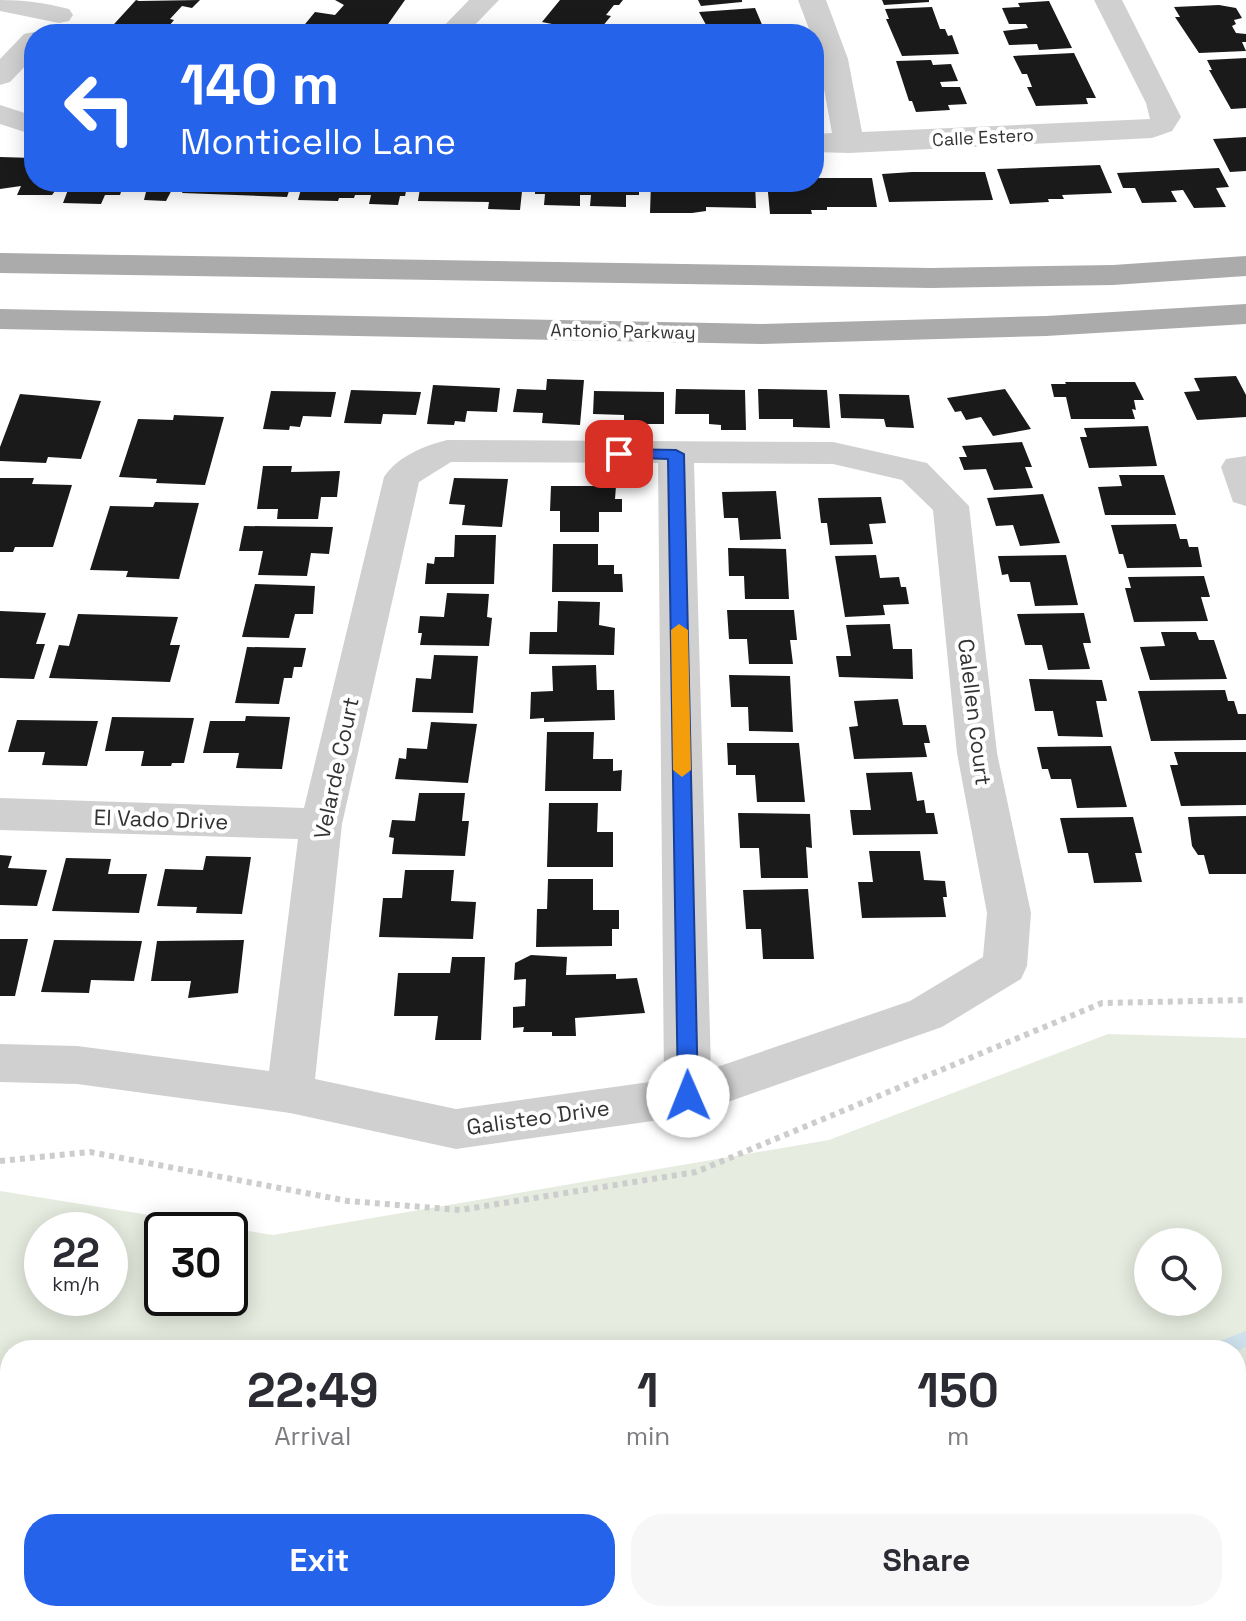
<!DOCTYPE html>
<html lang="en">
<head>
<meta charset="utf-8">
<style>
	:root { --surface:#fff; --page:#f7f7f7; --text:#2b2b33; --muted:#7c7c81; --accent:#2563eb }
	body { margin:0; font-family:"Space Grotesk",sans-serif; background:var(--page); color:var(--text); height:100vh; display:flex; flex-direction:column; font-size:30px; white-space:nowrap }
	* { box-sizing:border-box; margin:0 }
	p { font-size:26px; color:var(--muted) }
	.icon { flex:none; width:44px; height:44px; fill:none; stroke:currentColor; stroke-width:2; stroke-linecap:round; stroke-linejoin:round }
	.map { position:relative; flex:1; overflow:hidden }
	.drawer { position:absolute; left:0px; top:1340px; width:1246px; height:282px; display:flex; flex-direction:column; background:var(--surface); border-radius:32px 32px 0 0; box-shadow:0 4px 20px #0003 }
	.drawer>* { flex:none }
	.hud { position:absolute; left:24px; top:24px; width:800px; height:168px; border-radius:32px; box-shadow:0 4px 20px #0003; background:#2563eb; color:#fff; overflow:hidden }
	.tools { position:absolute; left:1134px; top:1228px; display:grid; gap:16px }
	.tools a { display:grid; place-items:center; width:88px; height:88px; border-radius:50%; background:var(--surface); box-shadow:0 4px 20px #0003; font-size:40px }
	.speed { position:absolute; left:24px; top:1212px; display:flex; gap:16px; font-size:40px; font-weight:700; text-align:center }
	.speed>* { display:grid; place-content:center; width:104px; height:104px; border-radius:50%; background:var(--surface); box-shadow:0 4px 20px #0003; line-height:1 }
	.speed small { font-size:20px; font-weight:400 }
	.speed .limit { border:4px solid #111; border-radius:12px; background:#fff; color:#111 }
	.pin { position:absolute; display:grid; place-items:center; width:68px; height:68px; color:#fff; margin:-34px; border-radius:16px; box-shadow:0 4px 12px #0006 }
	.me { position:absolute; width:88px; margin:-44px; rotate:359deg; stroke-linejoin:round; filter:drop-shadow(0 0 6px #0008) }
	.turn { display:flex; align-items:center; gap:28px; height:168px; padding:0 24px; font-size:36px }
	.turn .icon { width:104px; height:104px; stroke-width:2.5 }
	.turn b { display:block; font-size:56px; line-height:68px }
	.eta { display:flex; justify-content:space-evenly; align-items:center; height:136px; text-align:center }
	.eta b { font-size:48px; font-weight:700; line-height:56px }
	.action { display:flex; gap:16px; margin-top:auto; padding:16px 24px }
	.action a { flex:1; height:92px; border-radius:32px; background:var(--accent); color:#fff; font-size:32px; font-weight:700; line-height:92px; text-align:center }
	.action a+a { background:var(--page); color:var(--text) }
	.map>svg:first-child { display:block }
	.green { fill:#e6ecdf; fill-rule:evenodd }
	.lines { fill:none; stroke-linecap:round; stroke-linejoin:round }
	.stream { fill:#cfe2ee; fill-rule:evenodd }
	.building { fill:#1a1a1a }
	.path { stroke:#cdcdcd; stroke-width:6; stroke-dasharray:5 5; stroke-linecap:butt }
	.street { fill:#d0d0d0; fill-rule:evenodd }
	.primary { fill:#ababab; fill-rule:evenodd }
	.route { fill:#2563eb; stroke:#184099; stroke-width:2 }
	.slow { fill:#f59e0b }
	.labels { text-anchor:middle; dominant-baseline:central; stroke-width:8; stroke-linejoin:round; paint-order:stroke }
	.far-street-label { font-size:18px; fill:#333; stroke:#fff }
	.street-label { font-size:22px; fill:#333; stroke:#fff }
</style>
</head>
<body>
<div class="map">
<svg width="1246" height="1621" viewBox="0 0 1246 1621">
	<rect width="100%" height="100%" fill="#fff"/>
	<path class="green" d="M1108 1034 1246 1038V1621H0V1191L273 1235 829 1140ZM42 1230H110V1298H42ZM162 1230H230V1298H162ZM1148 1242H1208V1302H1148ZM10 1350H1236V1612H10Z"/>
	<g class="lines">
		<path class="stream" d="M1246 1331V1347L1236 1351 1209 1350 1212 1344Z
			M517 1612H550L548 1619 542 1621H509L511 1614Z"/>
	</g>
	<path class="building" d="M136 0 139 1 200 0 192 8 182 6 170 19 174 20 169 26 181 30 177 34H105Z
		M335 0H405L381 34H333L301 29 315 12 335 15 344 5Z
		M560 0H623L619 5H614L606 15 611 16 597 33 542 22Z
		M698 0H742V2L701 6Z
		M882 0H929V2L884 5Z
		M1049 1 1072 48 1039 50 1037 44 1009 45 1003 31 1028 28 1026 24H1009L1002 8 1020 7 1018 3Z
		M1219 5 1236 8 1242 18 1234 20 1236 24 1232 26 1236 33 1246 34V42H1242L1246 51 1199 53 1175 17H1180L1174 7Z
		M932 7 940 29H945L948 36 952 35 959 54 902 56 886 19H889L885 9Z
		M755 8 766 34H711L699 12Z
		M520 26 556 32 555 34H513Z
		M1074 53 1096 98H1086L1088 104 1036 106 1027 87H1032L1027 74H1022L1013 56Z
		M1246 58V108L1231 109 1209 70H1212L1207 60Z
		M931 60 933 65 951 64 958 81 940 82 942 87H960L967 104 948 105 950 110 916 112 912 101H909L896 61Z
		M1246 137V171L1230 172 1213 139Z
		M0 157 34 158V182H60L58 187 52 195H17L21 186 0 189Z
		M1100 165 1112 193 1062 195 1064 199H1048L1049 202 1010 204 997 169Z
		M1219 168 1229 187 1216 188 1226 207 1194 208 1183 190 1171 191 1177 202 1142 203 1135 188H1123L1117 173Z
		M912 172H985L993 200 889 202 882 174Z
		M814 178H872L877 207H827V210H811L812 214H770L767 182H814Z
		M71 182H176L166 201 144 200 146 192H121L120 195H105L101 204 63 203Z
		M186 182H292L287 197 182 193Z
		M303 182H408L405 196H400L398 205 369 204 371 195H355L354 198H339L338 201 298 200Z
		M421 182H523L520 210 488 209 489 202 418 201Z
		M535 182H639V195H626V207L590 206 591 195H580V206L544 205 545 194H535Z
		M651 182H755L756 208 706 207V211L692 213H650Z
		M1236 376 1246 395V417L1197 420 1184 392 1200 391 1194 378Z
		M547 379 584 380 580 425 542 423 543 413 513 412 517 389 546 390Z
		M1065 382H1135L1144 400H1134L1136 410 1132 409 1135 419H1071L1066 397H1054L1051 384H1066Z
		M433 385 500 388 497 412 467 411 465 422 455 421 454 425 427 424Z
		M676 389 745 390 746 430H721V425L709 424V414H675Z
		M758 389 827 390 830 428 793 427V419H759Z
		M1005 389 1031 429 993 436 981 417 966 420 961 411 955 412 947 398Z
		M351 390 421 392 416 415 383 414 381 424 344 423Z
		M271 391 336 392 331 417 303 416 300 427 290 426 289 430 263 429Z
		M594 391 664 392V424H624V415L593 414Z
		M20 394 101 401 81 459 48 457 46 463 0 461V447Z
		M839 394 909 395 914 428 886 427 884 419 841 418Z
		M174 415 224 417 205 485 156 483 157 479 119 477 138 419 173 420Z
		M1148 426 1157 466 1089 468 1080 437H1087L1084 428Z
		M1022 442 1032 467H1025L1033 488 994 490 986 469 964 470 959 457H967L962 446Z
		M263 466H292L291 472 340 471 337 497H321L318 519H277L278 509H257Z
		M1119 475H1164L1176 515H1105L1098 487 1122 486Z
		M0 478H34L32 484 72 485 53 547H15L13 552H0Z
		M454 478 508 479 502 527 462 525 465 505 449 504Z
		M551 486H616L615 499H622V512H599V532H560V511H550Z
		M776 491 781 539 740 540 738 518H724L722 492Z
		M1043 494 1060 543 1020 546 1013 525 996 526 987 498Z
		M881 497 886 523 869 524 873 544 830 545 827 523H821L818 498Z
		M155 502 199 503 179 579 126 577 128 571 90 570 110 506 153 507Z
		M1176 524 1180 539H1187L1189 547H1198L1202 567 1127 568 1123 554H1119L1111 525Z
		M244 526 333 527 329 554 311 553 307 576 258 575 263 551H239Z
		M455 535H496L494 584H425L427 563 434 564 435 557H454Z
		M553 544H598V565H614V574H622L623 592H552Z
		M728 548 786 549 789 599H745L744 576H729Z
		M876 555 880 578 899 577 901 587H906L909 604 883 605 885 615 845 617 835 556Z
		M1066 555 1078 605 1035 606 1030 582H1010L1008 574 1002 575 998 556Z
		M1204 576 1210 597H1201L1208 621 1134 622 1125 588H1131L1128 577Z
		M255 584 315 586 313 614H295L289 638 242 637Z
		M447 593 489 594 487 617 492 618 489 646 420 645 422 633H418L420 616 444 617Z
		M558 601 600 602 599 625 615 628 614 655 529 654 530 632H557Z
		M727 610H794L797 640H790L793 664H749L747 639H729Z
		M0 611 46 613 36 644H45L34 679 0 678Z
		M1084 613 1091 643H1083L1090 669 1048 670 1042 645H1025L1017 614Z
		M78 614 178 617 170 645H180L170 682 49 678 59 645 69 646Z
		M890 624 893 649H912L913 679 839 677 836 656H851L846 625Z
		M1161 632H1196L1199 640H1214L1227 679 1150 680 1140 647 1165 646Z
		M247 647 306 648 302 667H294L292 678H284L279 704 235 703Z
		M434 655 478 656 473 713 412 712 416 678 431 679Z
		M596 665 597 690H614L615 720 544 722V718L530 719 531 692 553 691 552 666Z
		M729 675 790 676 793 732 749 731 748 707H731Z
		M1029 679 1102 680 1107 701H1096L1103 737 1058 736 1053 711H1035Z
		M1225 690 1228 701H1234L1238 714H1246V740L1151 741 1138 691Z
		M898 699 903 725H926L930 743H924L927 757 854 759 849 727 858 726 854 701Z
		M246 716 290 717 282 769 236 768 239 753H203L210 721H245Z
		M112 717 194 718 184 763H172L171 766H141L144 751H105Z
		M17 720 98 721 87 766 42 765 45 752H8Z
		M431 722 477 724 468 783 395 779 399 758 406 759 407 748 427 749Z
		M547 732H594L593 759H613V771L622 770 621 791H545Z
		M727 743H799L805 802H757L755 775H736V765H728Z
		M1111 746 1127 807 1077 808 1071 779H1051L1048 769H1042L1037 747Z
		M1174 752H1246V805L1181 806 1170 765H1178Z
		M912 772 917 801 924 800 926 813H934L938 834 853 835 850 810H871L866 773Z
		M419 793H465L462 821H469L465 856 392 854 394 838 389 837 392 820 415 821Z
		M549 803H598L597 832H613V867H547Z
		M738 813 810 814 812 848 806 847 808 878H761L759 848H740Z
		M1246 816V874H1209L1204 855H1198L1192 846 1188 817Z
		M1133 817 1142 853H1135L1142 882 1094 883 1088 853H1068L1060 818Z
		M869 851H920L924 880 945 881 947 897H943L946 917 862 918 858 882H873Z
		M0 855 12 856 8 868 47 870 37 906 0 905Z
		M206 856 251 857 242 914 196 913 197 907 157 906 165 869 203 870Z
		M66 858 111 859 108 874H147L139 913 52 911Z
		M405 870H454L451 901 476 902 473 939 379 937 383 898H402Z
		M548 879H593V910H619V929H612V946L536 947 537 909H547Z
		M808 889 814 959H763L761 929H746L743 890Z
		M0 939H28L15 996H0Z
		M54 940 142 941 134 981 91 980 89 993 41 992Z
		M244 940 238 993 188 998 191 981H151L157 941Z
		M531 955 567 957 566 975 616 974V979L637 978 645 1013 575 1018 576 1036H552V1032H523L524 1027 513 1028V1007L525 1006 526 979 514 980 515 963Z
		M452 957H485L481 1040H435L438 1016H394L398 973H450Z"/>
	<g class="lines">
		<path class="path" d="M0 1161 90 1152 348 1201 460 1210 696 1172 1102 1003 1246 1000"/>
		<path class="street" d="M0 0C24 0 46 3 69 9L73 15 69 21 59 23 0 11Z
			M469 0H499L466 34H436Z
			M798 0H826L848 59 862 132 1150 119 1146 103 1094 0H1122L1181 117 1172 131 1152 138 849 153 814 152V134L832 133 814 34H811Z
			M34 32 44 34H34V57L10 82 0 85V59L24 34Z
			M0 105 34 116V135L0 124Z
			M447 440 833 442 927 463 969 506 997 753 1031 913 1027 966 1021 979 942 1027 688 1116 456 1149 290 1113 77 1084 0 1082V1044L77 1046 269 1071 298 839 0 830V798L304 808 384 477C398 456 424 446 447 440ZM451 462 658 463 664 1080 456 1109 315 1079 342 824 419 482ZM694 463 833 464 902 480 933 510 957 753 987 913 983 957 910 1001 711 1069Z
			M1246 456V506L1233 502 1221 467 1226 459Z"/>
		<path class="primary" d="M0 253 931 268 1113 265 1246 256V276L1113 285 931 288 0 273Z
			M1246 304V324L1046 336 762 344 0 329V309L762 324 1046 316Z"/>
	</g>
	<path class="route" d="M619 449 676 450 684 454 698 1096 695 1102 688 1105 681 1102 678 1096 668 459 613 457V450Z"/>
	<path class="slow" d="M679 624 688 630 691 770 682 777 673 770 671 630Z"/>
	<g class="labels">
		<g class="far-street-label">
			<text transform="translate(983 137) rotate(-3)">Calle Estero</text>
			<text transform="translate(623 331) rotate(1)">Antonio Parkway</text>
		</g>
		<g class="street-label">
			<text transform="translate(975 712) rotate(83)">Calellen Court</text>
			<text transform="translate(336 768) rotate(-78)">Velarde Court</text>
			<text transform="translate(161 819) rotate(2)">El Vado Drive</text>
			<text transform="translate(538 1117) rotate(-8)">Galisteo Drive</text>
		</g>
	</g>
</svg>
<div class="tools">
<a><svg class="icon" aria-label="search" viewBox="0 0 24 24"><circle cx="10" cy="10" r="6"/><path d="M15 15l6 6"/></svg></a>
</div>
<div class="speed"><div>22<small>km/h</small></div><div class="limit">30</div></div>
<div class="pin" style="left:619px;top:454px;background:#d93025"><svg class="icon" aria-label="arrive" viewBox="0 0 24 24"><path d="M6 21V4h12l-3 4 3 4H6"/></svg></div>
<svg class="me" style="left:688px;top:1096px" viewBox="-20 -20 40 40"><circle r="19" fill="#fff"/><path d="M0-13L10 11 0 6-10 11z" fill="#2563eb"/></svg>
<div class="hud">
<div class="turn"><svg class="icon" aria-label="left" viewBox="0 0 24 24"><path d="M17 20v-9H6M10 6l-5 5 5 5"/></svg><div><b>140 m</b>Monticello Lane</div></div>
</div>
<section class="drawer">
<div class="eta">
<div><b>22:49</b><p>Arrival</p></div>
<div><b>1</b><p>min</p></div>
<div><b>150</b><p>m</p></div>
</div>
<div class="action"><a>Exit</a><a>Share</a></div>
</section>
</div>
</body>
</html>
